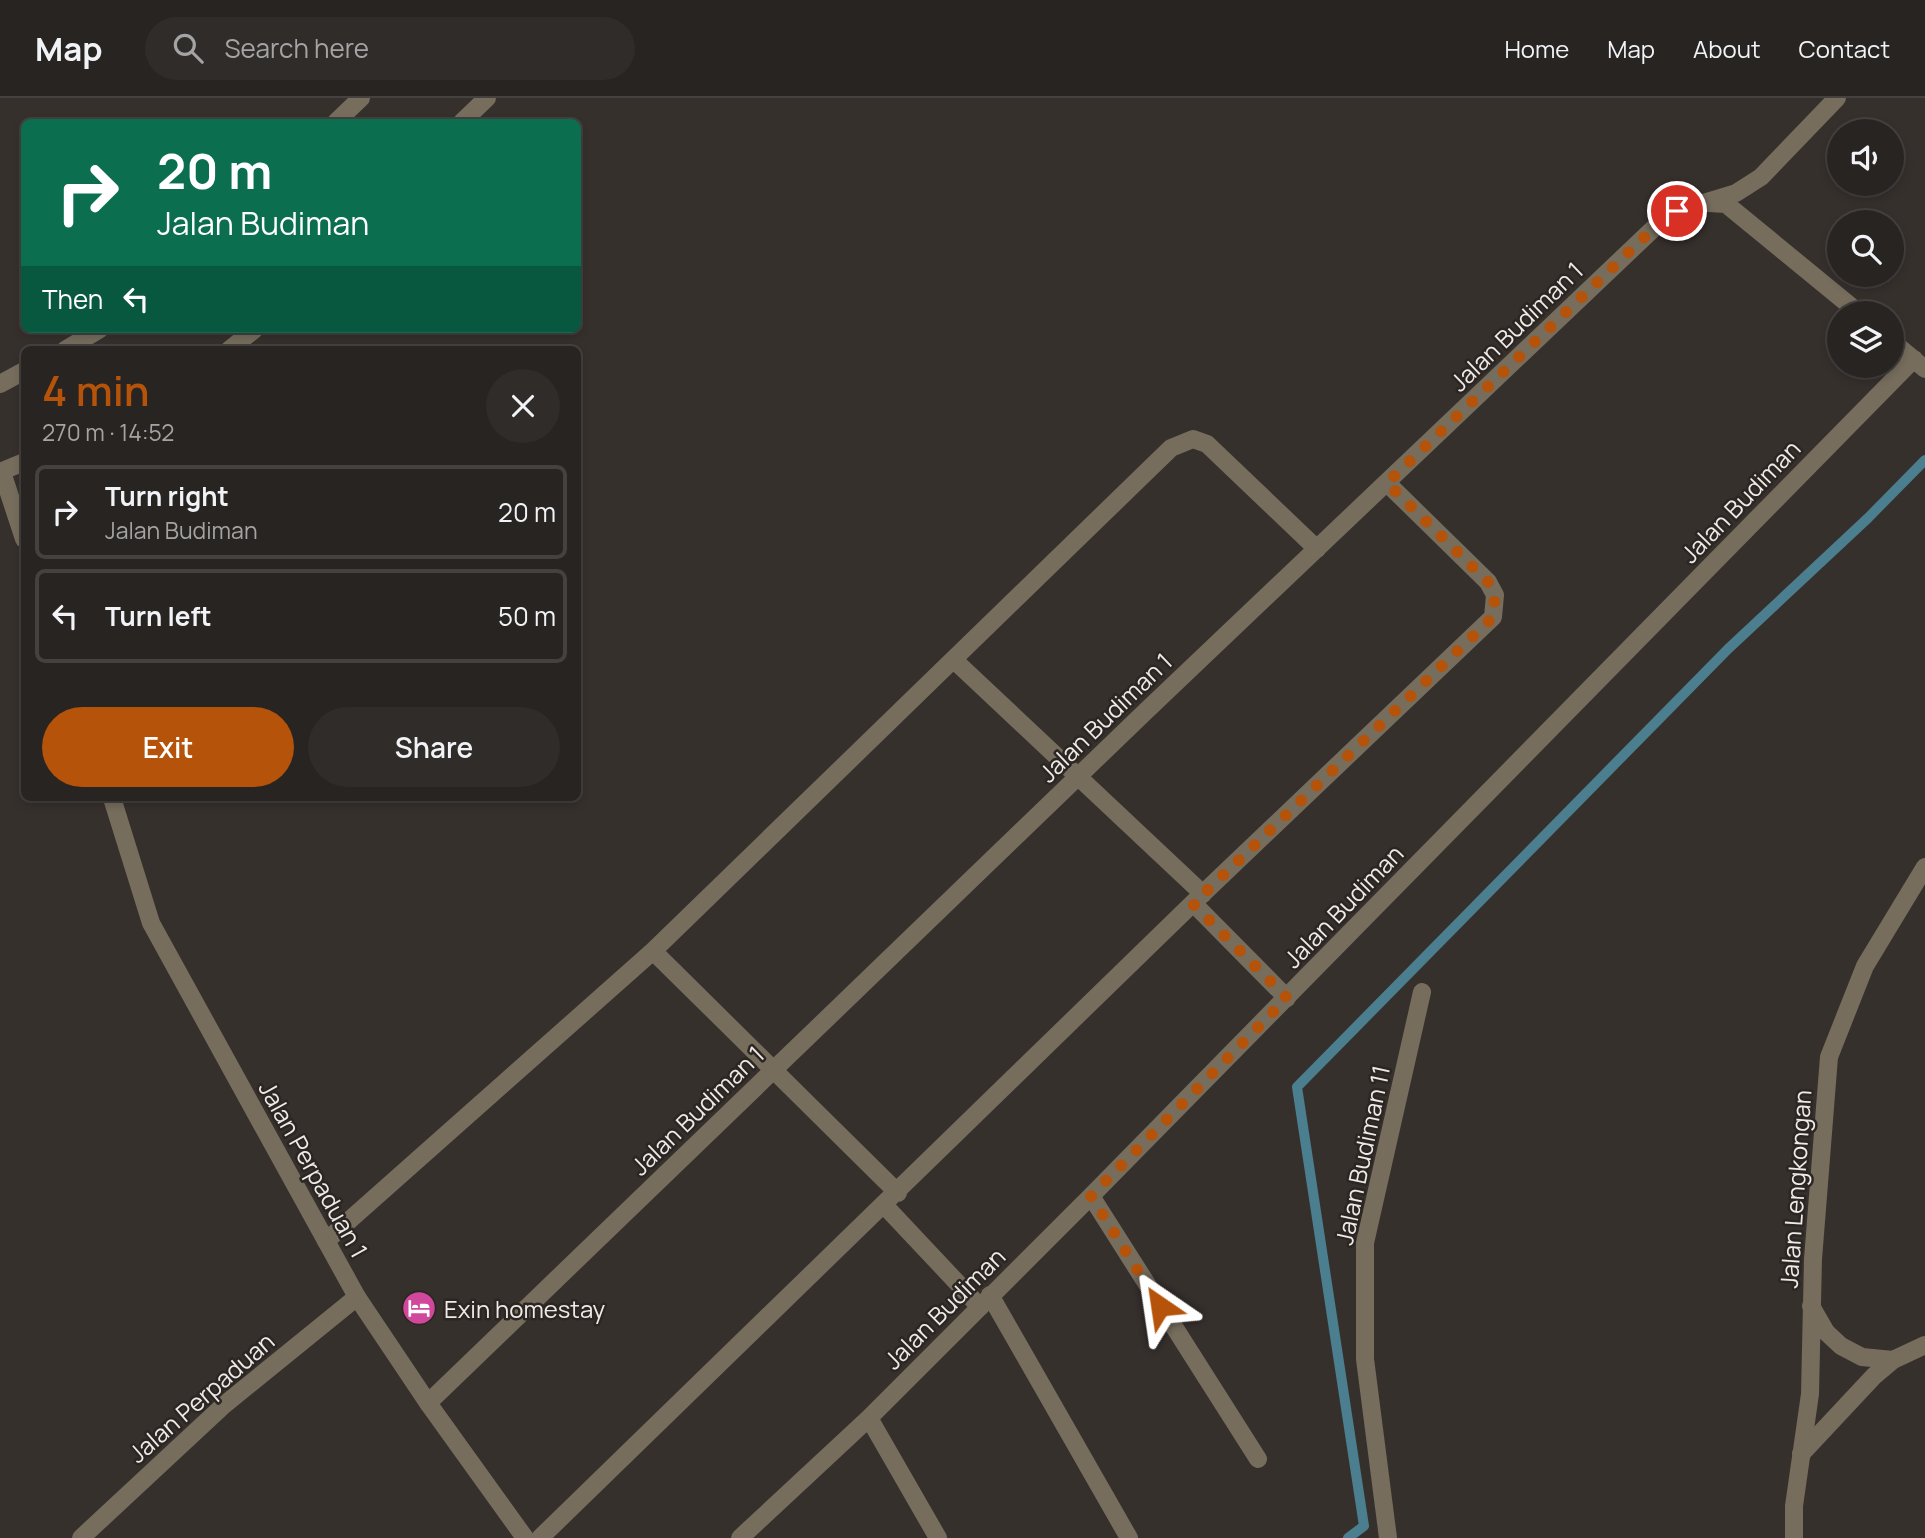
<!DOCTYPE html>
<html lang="en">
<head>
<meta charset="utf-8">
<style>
	:root { --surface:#282422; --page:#302c2a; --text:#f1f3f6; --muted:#a5a4a5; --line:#444140; --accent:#b45309 }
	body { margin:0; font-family:Manrope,sans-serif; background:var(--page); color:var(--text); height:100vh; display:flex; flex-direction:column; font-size:26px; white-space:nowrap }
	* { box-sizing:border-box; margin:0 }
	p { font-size:23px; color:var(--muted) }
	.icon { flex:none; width:38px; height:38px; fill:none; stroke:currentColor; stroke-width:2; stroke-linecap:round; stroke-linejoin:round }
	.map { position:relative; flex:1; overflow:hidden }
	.sheet { position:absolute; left:21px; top:248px; width:560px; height:455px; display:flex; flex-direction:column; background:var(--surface); border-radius:10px; box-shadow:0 4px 10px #0003,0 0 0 2px var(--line) }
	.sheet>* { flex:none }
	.banner { position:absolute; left:21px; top:21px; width:560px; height:214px; border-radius:10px; box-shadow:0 4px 10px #0003,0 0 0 2px var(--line); background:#0b6e4f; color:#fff; overflow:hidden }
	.tools { position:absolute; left:1827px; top:21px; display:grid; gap:14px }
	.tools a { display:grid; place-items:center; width:77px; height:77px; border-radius:50%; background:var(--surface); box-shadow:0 4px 10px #0003,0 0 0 2px var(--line); font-size:35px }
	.pin { position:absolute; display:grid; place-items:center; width:60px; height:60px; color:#fff; margin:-30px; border:4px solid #fff; border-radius:50%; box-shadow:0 2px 7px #0007 }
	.me { position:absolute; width:77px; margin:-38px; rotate:328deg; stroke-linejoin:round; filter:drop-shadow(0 0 5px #0008) }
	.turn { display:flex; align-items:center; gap:24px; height:147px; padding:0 21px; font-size:32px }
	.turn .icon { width:91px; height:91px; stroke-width:2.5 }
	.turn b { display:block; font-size:49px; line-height:60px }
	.then { display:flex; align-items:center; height:66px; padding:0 21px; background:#0003; gap:14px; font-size:26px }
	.round { display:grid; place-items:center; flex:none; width:74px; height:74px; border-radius:37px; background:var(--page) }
	.head { display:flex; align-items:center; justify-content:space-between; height:119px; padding:0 21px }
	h1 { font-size:42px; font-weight:600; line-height:52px; color:var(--accent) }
	.action { display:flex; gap:14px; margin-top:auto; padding:14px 21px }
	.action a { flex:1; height:80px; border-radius:42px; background:var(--accent); color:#fff; font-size:28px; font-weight:600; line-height:80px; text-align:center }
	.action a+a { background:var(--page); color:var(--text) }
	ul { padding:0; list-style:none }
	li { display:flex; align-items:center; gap:21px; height:94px; margin:0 14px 10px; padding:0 7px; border:4px solid var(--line); border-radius:10px }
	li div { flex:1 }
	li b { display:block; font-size:26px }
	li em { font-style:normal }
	header { display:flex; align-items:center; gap:42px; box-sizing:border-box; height:98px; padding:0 35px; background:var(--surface); border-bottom:2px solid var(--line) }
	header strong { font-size:33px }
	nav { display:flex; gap:38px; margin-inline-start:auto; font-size:24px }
	.search { width:490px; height:63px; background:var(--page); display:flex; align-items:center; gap:18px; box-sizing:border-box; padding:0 24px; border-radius:38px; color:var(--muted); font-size:26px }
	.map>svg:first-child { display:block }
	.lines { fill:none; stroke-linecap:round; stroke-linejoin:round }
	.stream { stroke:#4b7e8e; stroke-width:10 }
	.service { stroke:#766d5d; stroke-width:18 }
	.minor { stroke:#766d5d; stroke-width:18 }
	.tertiary { stroke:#766d5d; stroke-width:18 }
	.route { stroke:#b45309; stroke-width:12; stroke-dasharray:0 21.6 }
	.labels { text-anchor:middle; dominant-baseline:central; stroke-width:5; stroke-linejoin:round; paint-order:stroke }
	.street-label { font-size:24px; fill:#eeeae8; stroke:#2c2623 }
	.poi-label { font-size:24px; fill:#eeeae8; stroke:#2c2623; text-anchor:start }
</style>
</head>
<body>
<header>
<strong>Map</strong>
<div class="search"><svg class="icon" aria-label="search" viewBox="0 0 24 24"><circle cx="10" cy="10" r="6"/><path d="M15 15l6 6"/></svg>Search here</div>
<nav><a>Home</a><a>Map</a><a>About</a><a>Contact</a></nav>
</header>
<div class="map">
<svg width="1925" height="1440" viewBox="0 0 1925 1440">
	<rect width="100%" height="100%" fill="#36302d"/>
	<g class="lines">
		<path class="stream" d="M1348 1440 1364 1428 1297 989 1728 551 1868 420 1925 362"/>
		<path class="service" d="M954 562 1203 796
			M1193 805 1287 900
			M653 853 898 1095
			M885 1108 980 1209
			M326 1143 653 853 1171 350 1193 341 1207 346 1317 451
			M990 1197 1129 1440
			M540 1440 1193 805 1493 519 1495 497 1488 484 1387 385"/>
		<path class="minor" d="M336 24 361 0
			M1709 105 1726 106 1859 215
			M1892 243 1925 271
			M65 252 100 231
			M0 286 24 273
			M1091 1098 1258 1361
			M1811 1208 1826 1234 1841 1248 1862 1259 1893 1262 1925 1247
			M428 1305 1146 613 1654 130 1677 113 1736 95 1761 79 1837 0
			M869 1320 938 1440
			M1801 1356 1874 1278 1893 1262
			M81 1440 224 1307 357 1199
			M740 1440 869 1320 1091 1098 1914 261
			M1388 1440 1365 1261V1145L1422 894"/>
		<path class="tertiary" d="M462 24 487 0
			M229 252 255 231
			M0 374 24 364
			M2 374 24 441
			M112 700 151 825 293 1083 357 1199 428 1305 525 1440
			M1794 1440V1408L1810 1296 1813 1161 1829 959 1865 868 1925 769"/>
	</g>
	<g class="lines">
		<path class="route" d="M1160 1208 1091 1098 1287 900 1193 806 1493 519 1495 497 1488 484 1387 385 1654 130 1677 113"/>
	</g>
	<defs>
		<g id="hotel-disc" transform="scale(1.75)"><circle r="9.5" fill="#d1479c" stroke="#2c2623"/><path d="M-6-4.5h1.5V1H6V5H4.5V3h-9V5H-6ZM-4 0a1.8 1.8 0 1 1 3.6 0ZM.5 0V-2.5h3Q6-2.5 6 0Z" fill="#fff"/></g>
	</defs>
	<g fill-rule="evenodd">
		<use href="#hotel-disc" x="419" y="1210"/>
	</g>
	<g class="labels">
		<g class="street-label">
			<text transform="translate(1516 228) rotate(-44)">Jalan Budiman 1</text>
			<text transform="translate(1740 403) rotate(-46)">Jalan Budiman</text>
			<text transform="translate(1105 619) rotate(-44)">Jalan Budiman 1</text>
			<text transform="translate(1343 808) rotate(-46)">Jalan Budiman</text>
			<text transform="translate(697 1012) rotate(-44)">Jalan Budiman 1</text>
			<text transform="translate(1362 1057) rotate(-78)">Jalan Budiman 11</text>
			<text transform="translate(314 1071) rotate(61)">Jalan Perpaduan 1</text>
			<text transform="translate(1795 1091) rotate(-86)">Jalan Lengkongan</text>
			<text transform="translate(944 1210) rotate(-45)">Jalan Budiman</text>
			<text transform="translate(201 1299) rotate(-41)">Jalan Perpaduan</text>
		</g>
		<g class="poi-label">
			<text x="444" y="1210">Exin homestay</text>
		</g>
	</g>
</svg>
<div class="tools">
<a><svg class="icon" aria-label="sound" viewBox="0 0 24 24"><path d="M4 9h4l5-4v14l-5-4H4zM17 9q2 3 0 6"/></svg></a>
<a><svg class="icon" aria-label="search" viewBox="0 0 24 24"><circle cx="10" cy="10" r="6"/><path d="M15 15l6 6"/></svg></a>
<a><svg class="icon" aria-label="layers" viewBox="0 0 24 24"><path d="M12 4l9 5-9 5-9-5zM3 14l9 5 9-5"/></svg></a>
</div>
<div class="pin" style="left:1677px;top:113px;background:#d93025"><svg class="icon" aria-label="arrive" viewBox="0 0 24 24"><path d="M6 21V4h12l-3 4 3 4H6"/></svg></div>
<svg class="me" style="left:1160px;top:1208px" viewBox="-20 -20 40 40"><path d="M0-17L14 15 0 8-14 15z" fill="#b45309" stroke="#fff" stroke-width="4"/></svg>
<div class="banner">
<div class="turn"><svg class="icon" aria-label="right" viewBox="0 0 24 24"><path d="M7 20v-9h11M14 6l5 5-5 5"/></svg><div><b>20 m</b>Jalan Budiman</div></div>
<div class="then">Then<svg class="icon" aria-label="left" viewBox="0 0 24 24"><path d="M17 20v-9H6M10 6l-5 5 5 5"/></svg></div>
</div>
<section class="sheet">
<div class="head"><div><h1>4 min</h1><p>270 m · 14:52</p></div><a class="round"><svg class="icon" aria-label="close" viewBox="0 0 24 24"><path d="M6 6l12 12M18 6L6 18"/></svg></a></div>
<ul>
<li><svg class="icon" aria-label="right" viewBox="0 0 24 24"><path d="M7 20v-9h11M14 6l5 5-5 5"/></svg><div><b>Turn right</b><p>Jalan Budiman</p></div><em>20 m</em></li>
<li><svg class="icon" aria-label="left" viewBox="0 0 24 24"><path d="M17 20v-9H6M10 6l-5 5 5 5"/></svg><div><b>Turn left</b></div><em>50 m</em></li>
</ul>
<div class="action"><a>Exit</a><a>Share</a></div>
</section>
</div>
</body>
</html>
